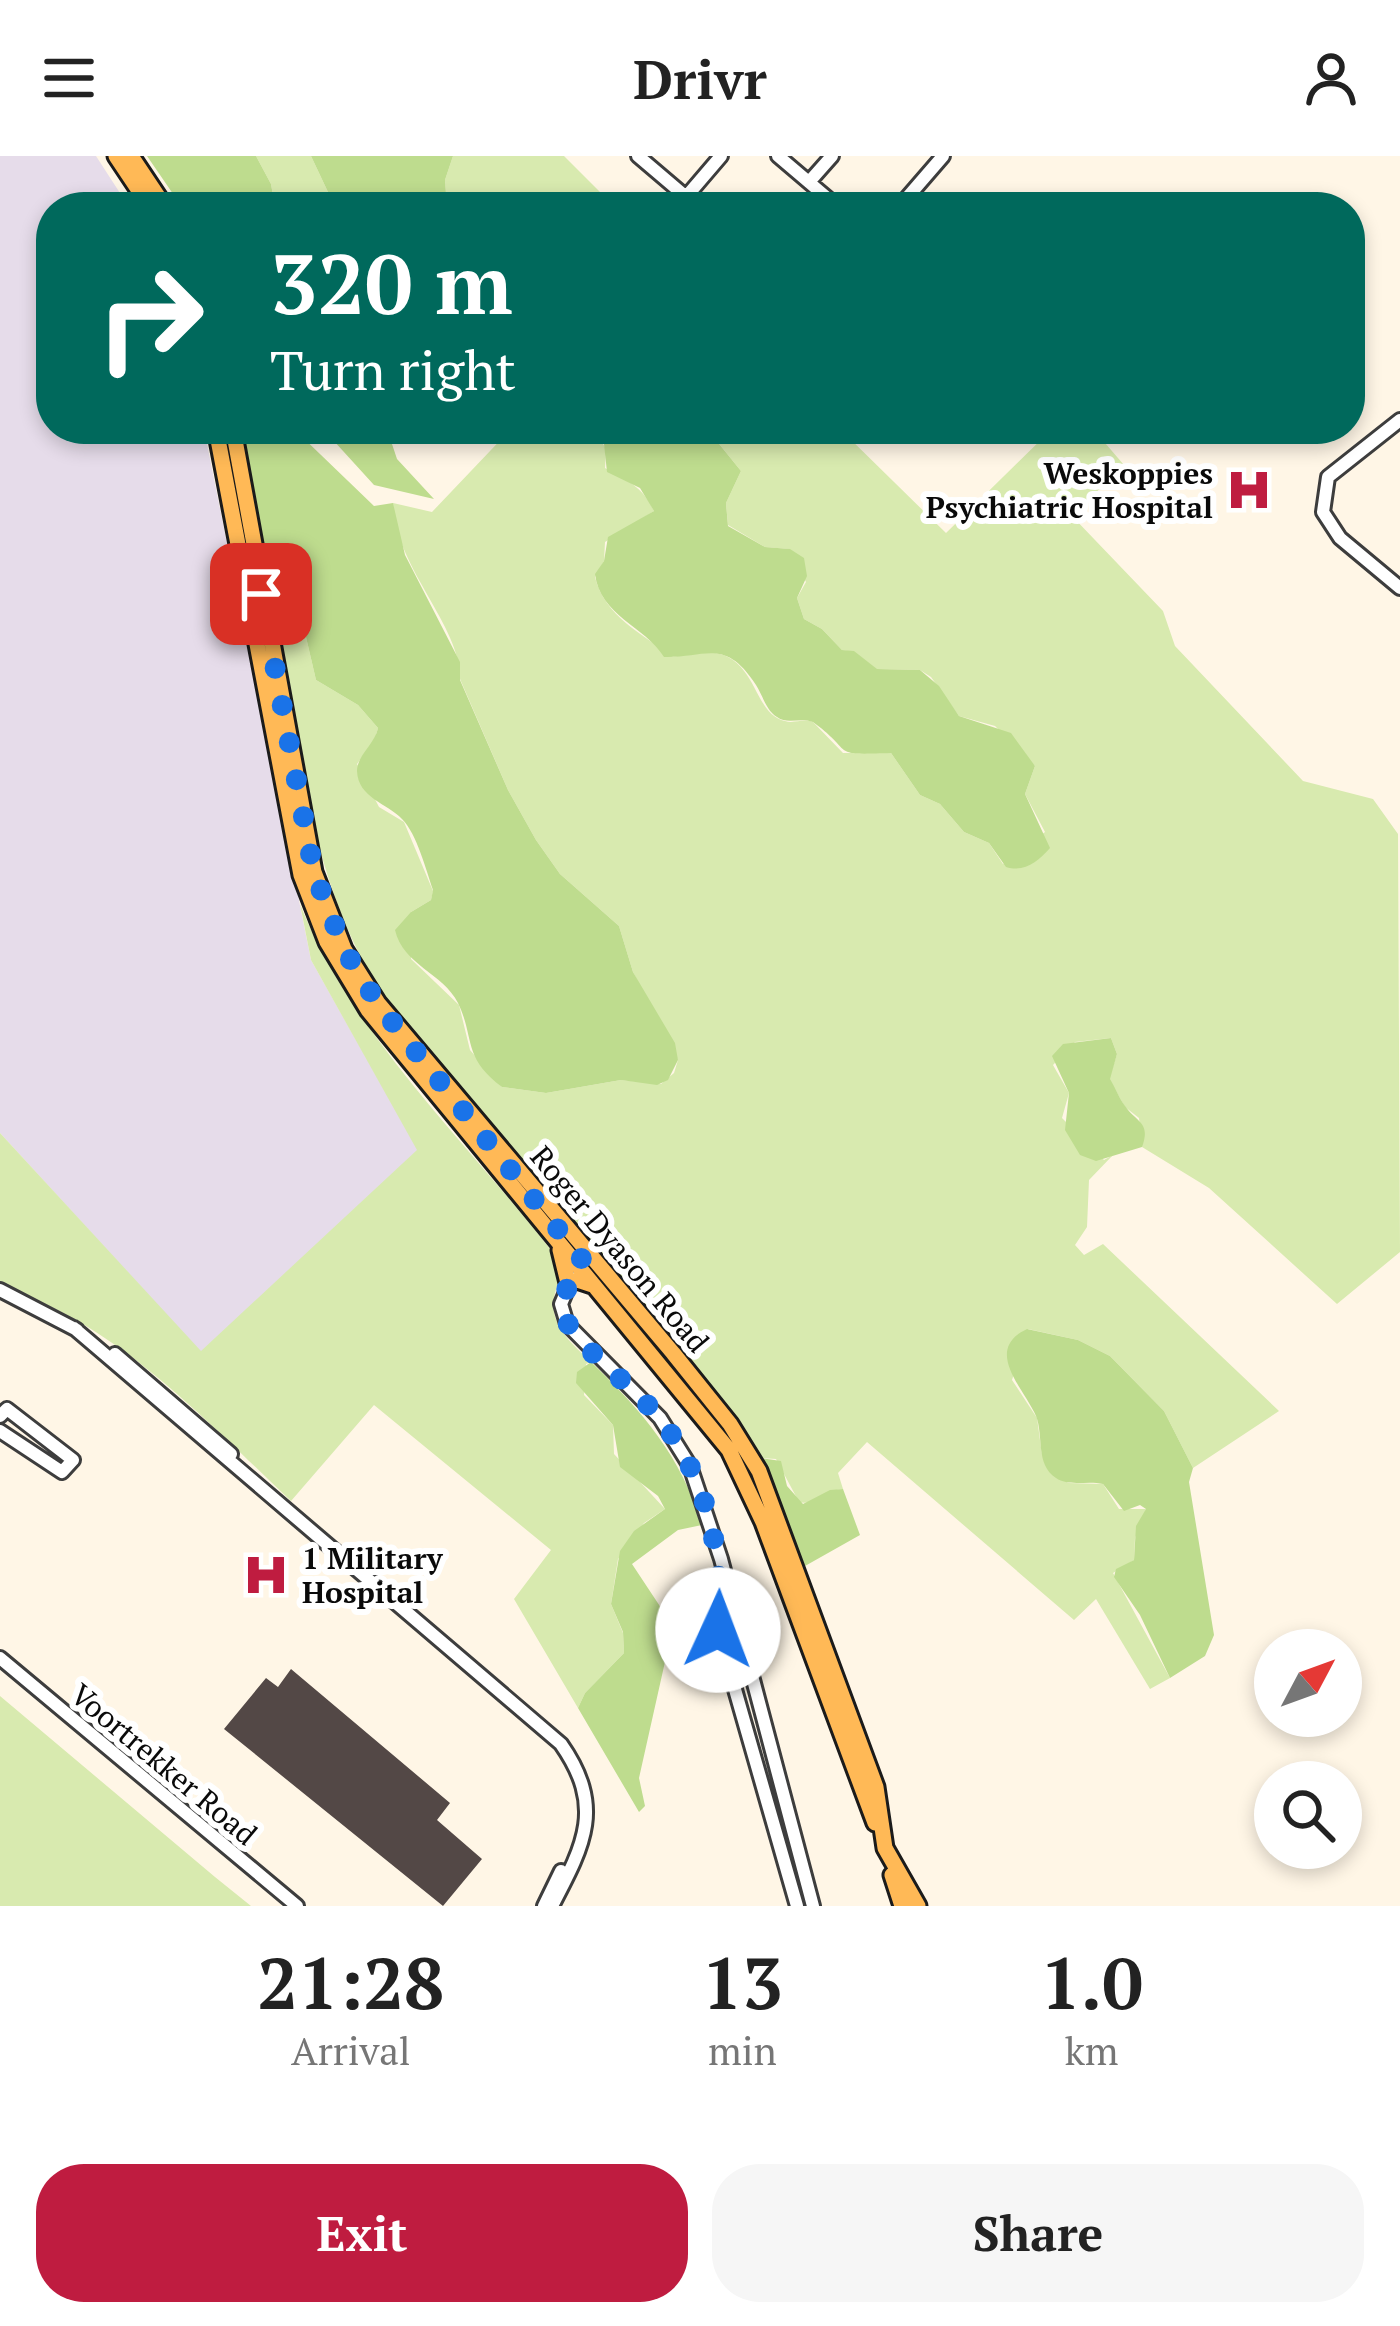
<!DOCTYPE html>
<html lang="en">
<head>
<meta charset="utf-8">
<style>
	:root { --surface:#fff; --page:#f6f6f6; --text:#222; --muted:#767676; --accent:#bf1c40 }
	body { margin:0; font-family:"PT Serif",serif; background:var(--page); color:var(--text); height:100vh; display:flex; flex-direction:column; font-size:45px; white-space:nowrap }
	* { box-sizing:border-box; margin:0 }
	p { font-size:39px; color:var(--muted) }
	.icon { flex:none; width:66px; height:66px; fill:none; stroke:currentColor; stroke-width:2; stroke-linecap:round; stroke-linejoin:round }
	.map { position:relative; height:1750px; overflow:hidden }
	.drawer { display:flex; flex-direction:column; background:var(--surface); flex:1 }
	.drawer>* { flex:none }
	.guide { position:absolute; left:36px; top:36px; width:1329px; height:252px; border-radius:48px; box-shadow:0 6px 18px #0003; background:#00695c; color:#fff; overflow:hidden }
	.needle { width:78px; rotate:49deg }
	.controls { position:absolute; left:1254px; top:1473px; display:grid; gap:24px }
	.controls a { display:grid; place-items:center; width:108px; height:108px; border-radius:50%; background:var(--surface); box-shadow:0 6px 18px #0003; font-size:60px }
	.pin { position:absolute; display:grid; place-items:center; width:102px; height:102px; color:#fff; margin:-51px; border-radius:24px; box-shadow:0 6px 18px #0006 }
	.me { position:absolute; width:132px; margin:-66px; rotate:2deg; stroke-linejoin:round; filter:drop-shadow(0 0 9px #0008) }
	.turn { display:flex; align-items:center; gap:42px; height:252px; padding:0 36px; font-size:54px }
	.turn .icon { width:156px; height:156px; stroke-width:2.5 }
	.turn b { display:block; font-size:84px; line-height:102px }
	.eta { display:flex; justify-content:space-evenly; align-items:center; height:204px; text-align:center }
	.eta b { font-size:72px; font-weight:600; line-height:84px }
	.primary-button { display:flex; gap:24px; margin-top:auto; padding:24px 36px }
	.primary-button a { flex:1; height:138px; border-radius:48px; background:var(--accent); color:#fff; font-size:48px; font-weight:600; line-height:138px; text-align:center }
	.primary-button a+a { background:var(--page); color:var(--text) }
	header { display:flex; justify-content:space-between; align-items:center; height:156px; padding:0 36px; background:var(--surface); font-size:54px; font-weight:600 }
	.map>svg:first-child { display:block }
	.industrial { fill:#e6dcea }
	.green { fill:#d8eaaf }
	.forest { fill:#bedc8e }
	.building { fill:#534846 }
	.lines { fill:none; stroke-linecap:round; stroke-linejoin:round }
	.minor-casing { stroke:#3d3d3d; stroke-width:18 }
	.major-casing { stroke:#1b1b1b; stroke-width:21 }
	.minor { stroke:#fff; stroke-width:12 }
	.major { stroke:#ffb956; stroke-width:15 }
	.route { stroke:#1a73e8; stroke-width:21; stroke-dasharray:0 37.8 }
	.labels { text-anchor:middle; dominant-baseline:central; stroke-width:12; stroke-linejoin:round; paint-order:stroke }
	.poi-label { font-size:30px; font-weight:bold; fill:#0a0a0a; stroke:#fff; text-anchor:end }
	.street-label { font-size:30px; fill:#0a0a0a; stroke:#fff }
</style>
</head>
<body>
<header><svg class="icon" aria-label="menu" viewBox="0 0 24 24"><path d="M4 6h16M4 12h16M4 18h16"/></svg>Drivr<svg class="icon" aria-label="person" viewBox="0 0 24 24"><circle cx="12" cy="8" r="4"/><path d="M4 21q1-7 8-7t8 7"/></svg></header>
<div class="map">
<svg width="1400" height="1750" viewBox="0 0 1400 1750">
	<rect width="100%" height="100%" fill="#fff6e6"/>
	<path class="industrial" d="M0 0H96L129 51H51V273H204L311 804 418 994 201 1196 0 977Z"/>
	<path class="green" d="M256 0H311L335 51H275L271 28Z
		M453 0H564L605 41 596 46 573 44 566 51H447L445 24Z
		M511 273H594L606 293 605 312C627 324 644 332 654 355L605 386 604 405 595 421C604 460 644 479 673 501 763 475 745 556 785 565 794 568 803 562 813 566L843 597H891L920 639 940 648 964 676 989 687 1003 708 1045 676 1025 638 1035 610 995 570 959 560 931 521 920 514 876 513 854 496 842 494 822 473 804 463 797 442 806 426 789 393 765 391 728 369 726 347 741 315 707 273H840L946 377 1052 273H1093L1124 309 1072 360 1163 455 1175 490 1303 625 1373 643 1398 678 1400 1096 1337 1148 1209 1032 1142 991 1139 962 1125 951 1109 923 1117 898 1111 882 1075 886 1053 909 1069 937 1062 962 1104 1004 1113 999 1089 1024 1087 1071 1075 1089 1084 1099 1103 1088 1279 1255 1193 1312 1164 1255 1110 1200 1078 1184 1028 1173 1012 1224 1037 1262 1042 1299 1068 1327 1103 1328 1119 1353H1146L1135 1382 1134 1404 1113 1417 1170 1522 1150 1533 1096 1443 1074 1464 867 1286 838 1317 843 1333C826 1334 815 1350 799 1346L776 1303 761 1302 732 1256 395 856C307 737 299 581 272 440L291 441 299 451 316 524 358 549 378 572 375 583 357 608 379 651 404 666 433 735 431 744 411 756V803L459 849 470 894 502 931 546 937 621 924 661 928 674 917 678 904 633 816 619 770 560 718 536 684 508 634 460 523C461 469 395 412 393 347L432 356Z
		M300 748C351 879 472 991 558 1103 562 1119 558 1125 554 1141 549 1170 573 1188 591 1206L586 1208 584 1239 613 1269 614 1298 665 1353 644 1367 618 1403 611 1448 623 1477 624 1497 585 1537 578 1552 514 1443 551 1394 374 1249 291 1345C206 1265 115 1165 0 1131V977L201 1195 417 994 311 804Z
		M0 1540 215 1721 251 1750H0Z"/>
	<path class="forest" d="M147 0H256L271 28 275 51H182Z
		M311 0H453L445 24 447 51H335Z
		M241 273H294L374 350 393 347 405 399 460 506V524L508 634 536 684 560 718 619 770 633 816 675 887 678 904 668 924 657 929 621 924 546 937 502 931C462 901 475 882 458 847 443 817 403 809 395 774L411 756 431 744 433 734C426 714 417 678 402 663 387 647 358 642 357 615 357 599 375 588 378 572L358 549 316 524 299 451 291 441 272 440Z
		M323 273H387L397 303 434 343 374 329Z
		M594 273H707L741 315 726 347 728 370 765 391 790 393 804 402 807 420 797 442 804 463 822 473 842 494 854 495 877 513 920 514 939 530 959 560 1011 577 1035 610 1025 638 1050 692C1038 705 1025 717 1006 711L989 687 964 676 940 648 920 639 891 597C827 599 857 598 813 566 800 561 788 569 777 561 766 554 763 540 756 529 725 481 706 502 664 501 645 470 600 460 595 418L604 405 608 381 654 355 640 332 607 316 604 288Z
		M1111 882 1117 898 1110 923C1115 931 1119 942 1125 950 1137 967 1151 966 1142 991L1096 1005 1080 999 1065 974 1069 937 1052 900 1063 888Z
		M1027 1173 1078 1184 1110 1200 1164 1255 1193 1312 1189 1326 1214 1479 1205 1500 1170 1522 1140 1459 1114 1421 1116 1413 1134 1404 1136 1370 1146 1353 1140 1349 1124 1355 1103 1328C1088 1324 1069 1331 1056 1322 1035 1308 1044 1280 1036 1260 1023 1231 983 1194 1027 1173Z
		M591 1206C643 1256 681 1300 702 1369L678 1374 632 1408 673 1470 639 1622 645 1650 639 1656 578 1552 585 1537 624 1497 623 1476 611 1448 620 1395 634 1375 665 1353 658 1340 620 1311 613 1269 576 1227 577 1216Z
		M761 1302 781 1305 787 1330 803 1348 830 1334 843 1333 860 1379 805 1410Z"/>
	<path class="building" d="M291 1513 450 1647 437 1664 482 1703 443 1750 224 1573 266 1522 278 1531Z"/>
	<g class="lines">
		<g class="minor-casing">
			<path id="minor" d="M638 0 698 51
				M778 0 838 51
				M809 26 832 0
				M686 41 721 0
				M899 51 943 0
				M1400 264 1328 321 1323 356 1340 382 1400 432
				M572 1122 561 1148 567 1168 660 1262 690 1310 721 1403 813 1750
				M0 1134 77 1174
				M74 1172 561 1588C605 1651 584 1689 552 1750
				M115 1198 231 1298
				M0 1260 7 1253 73 1304 62 1316 0 1275
				M720 1421 718 1474 724 1484
				M741 1483 724 1484 726 1502 797 1750
				M0 1502 297 1750
				M544 1750 561 1715"/>
		</g>
		<g class="major-casing">
			<path id="major" d="M116 0 150 51
				M131 0 165 51
				M216 273 301 719 327 786 368 854 729 1294 763 1366 875 1667
				M233 273 314 716 344 793 378 847 673 1197 730 1268 759 1315 876 1631 885 1692 918 1750
				M560 1094 568 1127 577 1124 592 1129
				M892 1719 902 1750"/>
		</g>
		<use href="#minor" class="minor"/>
		<use href="#major" class="major"/>
	</g>
	<g class="lines">
		<path class="route" d="M261 438 314 716 344 793 378 848 585 1107 562 1140 564 1161C581 1192 616 1217 641 1242 703 1303 725 1390 718 1474"/>
	</g>
	<defs>
		<g id="hospital-bare" transform="scale(3.6)"><path d="M-5-5h3v3.5h4V-5h3V5h-3V1.5h-4V5h-3Z" fill="#bf1c40" stroke="#fff" stroke-width="2.5" paint-order="stroke"/></g>
	</defs>
	<g fill-rule="evenodd">
		<use href="#hospital-bare" x="1249" y="334"/>
		<use href="#hospital-bare" x="266" y="1419"/>
	</g>
	<g class="labels">
		<g class="poi-label">
			<text x="1213" y="317">Weskoppies<tspan x="1213" dy="34">Psychiatric Hospital</tspan></text>
			<text x="302" y="1402" text-anchor="start">1 Military<tspan x="302" dy="34">Hospital</tspan></text>
		</g>
		<g class="street-label">
			<text transform="translate(620 1093) rotate(50)">Roger Dyason Road</text>
			<text transform="translate(164 1608) rotate(40)">Voortrekker Road</text>
		</g>
	</g>
</svg>
<div class="controls">
<a><svg class="needle" viewBox="-14 -14 28 28"><path d="M0-13l5 13h-10z" fill="#e53935"/><path d="M0 13l5-13h-10z" fill="#767676"/></svg></a>
<a><svg class="icon" aria-label="search" viewBox="0 0 24 24"><circle cx="10" cy="10" r="6"/><path d="M15 15l6 6"/></svg></a>
</div>
<div class="pin" style="left:261px;top:438px;background:#d93025"><svg class="icon" aria-label="arrive" viewBox="0 0 24 24"><path d="M6 21V4h12l-3 4 3 4H6"/></svg></div>
<svg class="me" style="left:718px;top:1474px" viewBox="-20 -20 40 40"><circle r="19" fill="#fff"/><path d="M0-13L10 11 0 6-10 11z" fill="#1a73e8"/></svg>
<div class="guide">
<div class="turn"><svg class="icon" aria-label="right" viewBox="0 0 24 24"><path d="M7 20v-9h11M14 6l5 5-5 5"/></svg><div><b>320 m</b>Turn right</div></div>
</div>
</div>
<section class="drawer">
<div class="eta">
<div><b>21:28</b><p>Arrival</p></div>
<div><b>13</b><p>min</p></div>
<div><b>1.0</b><p>km</p></div>
</div>
<div class="primary-button"><a>Exit</a><a>Share</a></div>
</section>
</body>
</html>
